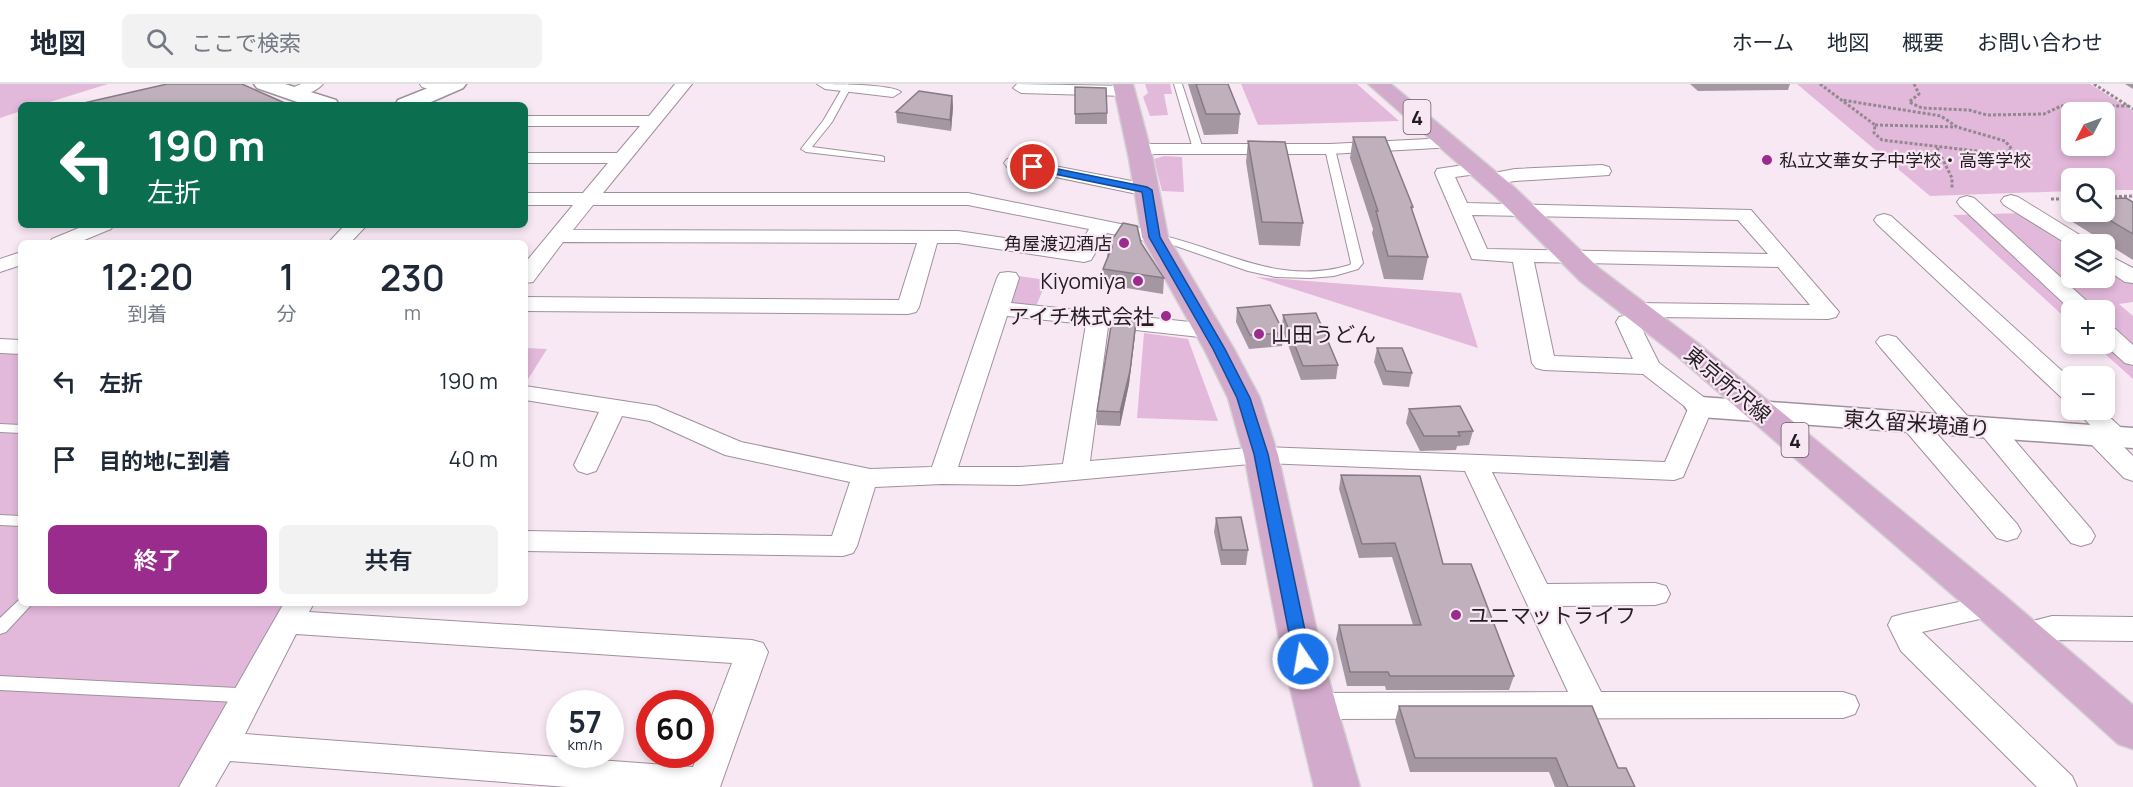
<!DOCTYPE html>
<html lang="ja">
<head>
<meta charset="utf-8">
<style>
	:root { --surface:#fff; --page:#f2f2f3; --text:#1f2937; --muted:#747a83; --line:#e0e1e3; --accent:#992c8c }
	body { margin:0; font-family:Manrope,"Noto Sans JP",sans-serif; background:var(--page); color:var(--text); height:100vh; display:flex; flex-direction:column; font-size:22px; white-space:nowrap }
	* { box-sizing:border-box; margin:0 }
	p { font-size:20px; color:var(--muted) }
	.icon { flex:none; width:33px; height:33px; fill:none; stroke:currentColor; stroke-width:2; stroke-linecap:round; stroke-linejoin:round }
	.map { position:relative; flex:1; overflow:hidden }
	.drawer { position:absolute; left:18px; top:156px; width:510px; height:366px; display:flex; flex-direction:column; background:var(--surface); border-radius:9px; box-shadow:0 3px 9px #0003 }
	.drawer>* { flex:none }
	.banner { position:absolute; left:18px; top:18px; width:510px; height:126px; border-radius:9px; box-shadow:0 3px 9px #0003; background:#0b6e4f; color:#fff; overflow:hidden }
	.needle { width:39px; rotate:229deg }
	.tools { position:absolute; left:2061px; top:18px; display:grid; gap:12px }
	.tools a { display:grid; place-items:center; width:54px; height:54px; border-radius:9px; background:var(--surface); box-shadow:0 3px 9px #0003; font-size:30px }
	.speed { position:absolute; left:546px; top:606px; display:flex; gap:12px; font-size:30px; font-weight:700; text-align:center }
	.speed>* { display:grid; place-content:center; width:78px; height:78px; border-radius:50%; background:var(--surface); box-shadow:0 3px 9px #0003; line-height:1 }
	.speed small { font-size:15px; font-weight:400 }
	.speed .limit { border:9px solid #d22; background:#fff; color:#111 }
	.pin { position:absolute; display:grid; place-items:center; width:51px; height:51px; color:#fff; margin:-26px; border:3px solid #fff; border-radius:50%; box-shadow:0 2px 6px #0007 }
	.me { position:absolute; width:66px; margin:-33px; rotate:348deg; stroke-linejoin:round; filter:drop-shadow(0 0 4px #0008) }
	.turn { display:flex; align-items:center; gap:21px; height:126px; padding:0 30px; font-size:27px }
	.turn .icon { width:78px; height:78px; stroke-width:2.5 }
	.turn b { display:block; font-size:42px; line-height:51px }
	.eta { display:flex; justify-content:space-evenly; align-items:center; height:102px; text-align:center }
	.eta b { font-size:36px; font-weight:600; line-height:42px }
	.primary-button { display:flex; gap:12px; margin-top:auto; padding:12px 30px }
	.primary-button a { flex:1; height:69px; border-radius:9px; background:var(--accent); color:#fff; font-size:24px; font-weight:600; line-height:69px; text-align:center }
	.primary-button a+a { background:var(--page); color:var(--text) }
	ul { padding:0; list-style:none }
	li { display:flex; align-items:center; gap:18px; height:78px; padding:0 30px }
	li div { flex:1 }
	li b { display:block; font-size:22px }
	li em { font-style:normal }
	header { display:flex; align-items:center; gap:36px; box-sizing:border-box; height:84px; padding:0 30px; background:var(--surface); border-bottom:2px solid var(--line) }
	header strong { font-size:28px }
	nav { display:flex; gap:33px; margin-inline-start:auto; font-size:21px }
	.search { width:420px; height:54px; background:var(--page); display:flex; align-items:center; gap:15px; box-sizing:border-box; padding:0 21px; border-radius:9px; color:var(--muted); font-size:22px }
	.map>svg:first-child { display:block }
	.green { fill:#e3b9db; fill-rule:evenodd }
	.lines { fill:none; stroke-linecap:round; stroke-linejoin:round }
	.lane-casing { stroke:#9f919c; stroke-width:2 }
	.street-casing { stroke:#9f919c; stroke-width:2 }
	.secondary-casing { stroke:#9f919c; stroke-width:3 }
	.primary-casing { stroke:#d3d2d3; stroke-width:3 }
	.path { stroke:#938890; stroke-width:3; stroke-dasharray:3 2; stroke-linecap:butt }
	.lane { fill:#fff; fill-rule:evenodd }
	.street { fill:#fff; fill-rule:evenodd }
	.secondary { fill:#fff; fill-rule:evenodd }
	.primary { fill:#d2aacb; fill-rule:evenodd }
	.wall { fill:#a497a2 }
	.shaded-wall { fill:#867b84 }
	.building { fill:#bfb0bc; stroke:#867b84; stroke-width:1.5 }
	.route { fill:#1a73e8; stroke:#114b97; stroke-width:1.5 }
	.poi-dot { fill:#992c8c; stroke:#f8e8f4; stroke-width:2 }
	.labels { text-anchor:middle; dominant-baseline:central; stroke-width:4.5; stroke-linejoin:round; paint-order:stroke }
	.far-poi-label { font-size:18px; fill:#231d21; stroke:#f8e8f4; text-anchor:start }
	.shield { fill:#f8e8f4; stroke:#635a60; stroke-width:1.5 }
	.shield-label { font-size:20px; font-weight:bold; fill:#231d21 }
	.poi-label { font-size:21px; fill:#231d21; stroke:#f8e8f4; text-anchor:end }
	.street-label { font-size:21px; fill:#231d21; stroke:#f8e8f4 }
</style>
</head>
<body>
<header>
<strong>地図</strong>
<div class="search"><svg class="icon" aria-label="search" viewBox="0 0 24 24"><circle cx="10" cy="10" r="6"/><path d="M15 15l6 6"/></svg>ここで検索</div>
<nav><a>ホーム</a><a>地図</a><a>概要</a><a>お問い合わせ</a></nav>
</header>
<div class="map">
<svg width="2133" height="703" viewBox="0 0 2133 703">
	<rect width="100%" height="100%" fill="#f8e8f4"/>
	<path class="green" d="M0 0H108L40 21H21V27L0 34Z
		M1145 0H1170L1172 10H1164L1168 31 1150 32 1143 13 1148 9Z
		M1241 0H1357L1399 37 1258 41Z
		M1797 0H2090L2133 27V106H2105L2104 94H2072L2071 107 1930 112ZM2072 28H2104V62H2072Z
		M1164 72 1182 73 1184 108 1162 107 1154 75Z
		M2024 129 2075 160H2072V194H2104L2105 179 2133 197V218L2119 220 2133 232V295L2094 260H2104V226H2072L2071 239 1953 131Z
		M1011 191 1047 196 1034 227 1001 223Z
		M1256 193 1461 209 1478 264Z
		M1144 249 1188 255 1218 337 1137 334Z
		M525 264 547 265 525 300Z
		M0 268 21 269V519H289L185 703H0Z"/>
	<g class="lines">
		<g class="lane-casing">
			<path id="lane" d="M847 0 851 3 832 38 812 63 881 72 884 73V77L806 68 801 65 823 37 844 1Z
				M1174 0H1182L1203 65 1201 67 1193 65Z
				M1330 62 1335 65 1363 179 1358 185 1334 192 1310 194 1276 193 1248 187 1150 153 1155 150C1224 164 1276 203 1350 181L1351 179 1325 65Z
				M0 340 21 341V349L0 348Z
				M0 431 21 432V442L0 441Z
				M21 514V519H33L6 548 0 550V534Z
				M0 592 237 604 243 606 246 611 243 616 237 618 0 606Z"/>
		</g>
		<g class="street-casing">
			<path id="street" d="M301 0H323C316 8 298 15 287 12L285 9 287 6Z
				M420 0H445L452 5 444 10 422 3Z
				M675 0H692L603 109H968L1155 147 1162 149 1165 153 1162 157 1155 159 1107 149 1091 176 1084 178 958 159H937L919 223 916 228 908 230 525 227V213L899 216 917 159 563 158 533 198 525 199V179L573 121H525V109H583L608 79H525V69H617L640 42H525V32H649ZM593 121H968L1089 145 1078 165 958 147 573 146Z
				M817 0C834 0 891 0 901 8L893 13 825 5Z
				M1017 0 1125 2 1133 7 1125 12 1021 9 1013 4Z
				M1448 54 1454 55 1457 59 1454 63 1330 70H1139L1133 69 1130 65 1133 61 1139 60H1330Z
				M1013 74 1147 100 1154 102 1156 106 1154 110 1147 112 1007 83 1004 79 1007 75Z
				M1477 79 1484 81 1486 85 1484 89 1455 93 1467 119 1751 126 1839 228 1836 233 1828 235 1657 233 1658 235 1655 240 1641 243 1659 279 1710 318 1713 323 1683 393 1674 396 1492 388 1547 500 1655 499 1666 502 1670 510 1666 518 1655 521 1558 522 1601 608H1843L1855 612 1859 621 1855 630 1843 634 1316 635 1304 631 1300 622 1304 613 1316 609 1568 608 1465 387 1261 379 1020 401 942 400 875 403 857 462 853 469 843 472 525 467V447L832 452 850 398 725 371 650 337 622 332 596 387 587 390 578 387 574 381 599 328 525 316V302L656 322 741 358 870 385 932 383 997 194 1000 189 1008 188 1016 189 1019 194 1011 219 1209 240 1217 242 1220 247 1217 252 1209 254 1108 243 1090 377 1261 363 1665 378 1688 325 1643 290 1544 286 1536 284 1532 279 1513 178 1472 175 1435 89 1437 85ZM1472 131 1738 136 1768 170 1487 165ZM1534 178 1778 183 1810 221 1635 219 1627 221 1624 226 1628 231 1619 233 1616 238 1633 275 1554 272ZM1007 232 1086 240 1063 380 1020 383H958Z
				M1602 81 1609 83 1611 87 1609 91 1515 97 1490 101 1483 99 1481 95 1483 91 1515 85Z
				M2011 111 2018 113 2088 156 2091 160H2072V163L2004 121 2001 117 2004 113Z
				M1967 112 1974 114 2091 221 2094 226 2072 227 1960 122 1957 118 1960 114Z
				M1884 130 1891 132 2072 296V317L2063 315 1877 140 1874 136 1877 132Z
				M86 141H114L111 145 77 159H49L52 155Z
				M345 141H367L350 159H328Z
				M21 168V181L0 188V175Z
				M2104 169 2133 184V199L2125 198 2104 184Z
				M2104 240 2112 242 2133 261V281L2125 279 2104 260Z
				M1888 251 1896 253 1971 336 1975 342 1971 348 1962 350 1953 348 1880 263 1876 258 1880 253Z
				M0 255 21 256V270L0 269Z
				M2076 326H2102L2131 353 2127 359 2121 360 2133 372V397L2124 394 2089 358 2085 352 2089 346 2094 345Z
				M1913 331 1922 333 2017 440 2021 447 2017 454 2007 457 1997 454 1904 345 1900 339 1904 333Z
				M1990 336 1999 338 2091 445 2095 452 2091 459 2081 462 2071 459 1981 350 1977 344 1981 338Z
				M1991 511 2002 514 2006 522 2002 530 1922 548 2072 692 2077 703H2037L1901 567 1888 541 1892 533 1903 530Z
				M284 519H314L309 528 752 556 763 559 768 568 720 703H567L230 677 215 703H179ZM296 550 732 579 700 663V670H698L693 683 245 650Z
				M2052 532 2133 533V557L2052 556 2024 562 2013 558 2009 550 2013 542Z"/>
		</g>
		<g class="secondary-casing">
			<path id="secondary" d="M254 0H285L336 16 339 21H306L257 4Z
				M438 0H466L463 4 424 21H395L398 16Z
				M1701 313 2133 344V364L1701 333 1690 330 1685 323 1690 316Z"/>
		</g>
		<g class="primary-casing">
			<path id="primary" d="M1113 0H1133L1153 75 1168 153 1234 265 1260 314 1278 371 1323 575 1360 703H1314L1283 575 1244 371 1228 314 1204 265 1142 153 1129 75Z
				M1368 0H1391L1514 103 1600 185 1699 260 2005 512 2133 621V665L2118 660 1977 532 1677 272 1580 197 1496 113Z"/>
		</g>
		<path class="path" d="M1820 0 1875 41 1874 49 1882 56 2002 70 2012 65 2005 57 1957 43 1941 32 1842 16
			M1914 0 1919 10 1909 18 1922 24 1969 26 1987 31 2044 30 2061 22H2129
			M2094 0 2133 25
			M1875 41 1956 43
			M1937 64 1952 94V104
			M2104 113 2133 112
			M2051 115H2072"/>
		<use href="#lane" class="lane"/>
		<use href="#street" class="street"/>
		<use href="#secondary" class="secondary"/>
		<use href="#primary" class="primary"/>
	</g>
	<path class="wall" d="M1188 0H1228L1240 30 1238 50 1204 51Z
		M1690 0H1790L1788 6 1698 7Z
		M2125 0H2133V5Z
		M1075 3 1107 29V40H1075Z
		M952 12 953 23 951 47 897 39 896 28Z
		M1353 53 1413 123 1412 126 1428 173 1423 196 1384 195 1372 149 1373 145 1350 74Z
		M1248 57 1303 139 1300 162 1259 161 1246 78Z
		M2133 118V176L2068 135 2072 128H2104Z
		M1141 159 1164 194 1163 210 1102 200 1103 185 1107 174 1108 162Z
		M1237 224 1282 244 1283 231 1338 281 1336 295 1301 296 1284 250 1282 262 1249 265 1236 238Z
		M1136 237 1135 251 1129 300 1120 342 1097 341V327Z
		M1377 264 1412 289 1409 303 1383 301 1374 278Z
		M1409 325 1473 347 1469 361 1457 362 1456 366 1420 367 1406 339Z
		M1341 391 1443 480 1514 592 1509 606H1386L1385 602H1347L1336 555 1339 541H1413L1392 473 1359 474 1339 405Z
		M1216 434 1248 466 1246 481H1221L1214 448Z
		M1399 622 1618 684 1635 703H1555L1549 688H1410L1395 637Z"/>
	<path class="shaded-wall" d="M952 12 953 23 951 47 950 36Z
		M1136 237 1135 251 1129 300 1120 342V328Z"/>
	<path class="building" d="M167 0H242L287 20 284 21H75Z
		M1196 0H1228L1240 30H1206Z
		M1075 3 1106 4 1107 29 1075 30Z
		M919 7 952 12 950 36 896 28Z
		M1353 53H1385L1413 123H1411L1428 173 1388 172 1376 127H1378Z
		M1248 57 1285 58 1303 139 1262 138Z
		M2126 114 2133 118V150L2096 128H2104V115Z
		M1123 139 1137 142 1141 159 1164 194 1103 185 1112 163 1108 162Z
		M1270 221 1284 249 1250 251 1237 224Z
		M1316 229 1338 281 1303 282 1283 231Z
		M1112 236 1136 237 1130 287 1120 328 1097 327Z
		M1377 264H1402L1412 289 1386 287Z
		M1460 322 1473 347 1458 348 1460 352H1424L1409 325Z
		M1341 391 1420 392 1443 480H1471L1514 592H1390L1388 588H1350L1339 541H1421L1395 459 1362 460Z
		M1241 433 1248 466H1222L1216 434Z
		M1399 622H1592L1618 684H1626L1635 703H1568L1556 674H1415Z"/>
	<path class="route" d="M1033 80 1147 103 1152 106 1160 153 1225 265 1250 314 1268 370 1311 575 1309 579 1303 581 1297 579 1294 575 1254 370 1237 314 1213 265 1149 153 1142 108 1030 85 1028 83Z"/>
	<g class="poi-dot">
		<circle cx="1767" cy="76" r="6"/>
		<circle cx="1124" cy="159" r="6"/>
		<circle cx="1138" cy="197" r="6"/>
		<circle cx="1166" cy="232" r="6"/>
		<circle cx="1259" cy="250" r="6"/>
		<circle cx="1456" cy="531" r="6"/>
	</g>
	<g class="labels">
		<g class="far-poi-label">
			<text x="1779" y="76">私立文華女子中学校・高等学校</text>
			<text x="1112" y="159" text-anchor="end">角屋渡辺酒店</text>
		</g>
		<g class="shield">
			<rect x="1403.5" y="16" width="27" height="34" rx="4.5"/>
			<rect x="1781.5" y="339" width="27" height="34" rx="4.5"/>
		</g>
		<g class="shield-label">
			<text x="1417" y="33">4</text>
			<text x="1795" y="356">4</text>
		</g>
		<g class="poi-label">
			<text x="1126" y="197">Kiyomiya</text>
			<text x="1154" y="232">アイチ株式会社</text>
			<text x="1271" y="250" text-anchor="start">山田うどん</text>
			<text x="1468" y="531" text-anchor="start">ユニマットライフ</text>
		</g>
		<g class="street-label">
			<text transform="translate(1728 300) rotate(40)">東京所沢線</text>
			<text transform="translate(1917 339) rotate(4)">東久留米境通り</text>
		</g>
	</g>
</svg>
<div class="tools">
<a><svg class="needle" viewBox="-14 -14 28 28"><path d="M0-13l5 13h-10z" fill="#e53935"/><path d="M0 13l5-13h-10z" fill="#747a83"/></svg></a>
<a><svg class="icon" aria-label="search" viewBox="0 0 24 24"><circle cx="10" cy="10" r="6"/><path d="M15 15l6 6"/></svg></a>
<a><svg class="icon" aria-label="layers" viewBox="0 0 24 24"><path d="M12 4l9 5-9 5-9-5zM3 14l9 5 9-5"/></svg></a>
<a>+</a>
<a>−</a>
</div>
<div class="speed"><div>57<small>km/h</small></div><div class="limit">60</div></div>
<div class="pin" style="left:1033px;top:83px;background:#d93025"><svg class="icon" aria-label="arrive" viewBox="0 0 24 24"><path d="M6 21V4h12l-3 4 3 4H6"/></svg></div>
<svg class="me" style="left:1303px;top:575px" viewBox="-20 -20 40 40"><circle r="17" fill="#1a73e8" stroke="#fff" stroke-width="3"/><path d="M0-11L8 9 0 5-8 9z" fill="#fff"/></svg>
<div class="banner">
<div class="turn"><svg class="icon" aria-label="left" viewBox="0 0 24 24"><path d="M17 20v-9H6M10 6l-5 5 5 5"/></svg><div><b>190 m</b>左折</div></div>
</div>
<section class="drawer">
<div class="eta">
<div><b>12:20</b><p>到着</p></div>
<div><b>1</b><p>分</p></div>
<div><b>230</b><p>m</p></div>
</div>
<ul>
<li><svg class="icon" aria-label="left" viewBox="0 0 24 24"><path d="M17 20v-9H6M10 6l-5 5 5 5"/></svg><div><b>左折</b></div><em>190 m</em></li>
<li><svg class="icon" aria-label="arrive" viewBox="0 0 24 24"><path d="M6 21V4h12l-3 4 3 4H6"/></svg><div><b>目的地に到着</b></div><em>40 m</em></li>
</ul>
<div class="primary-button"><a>終了</a><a>共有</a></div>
</section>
</div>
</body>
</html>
